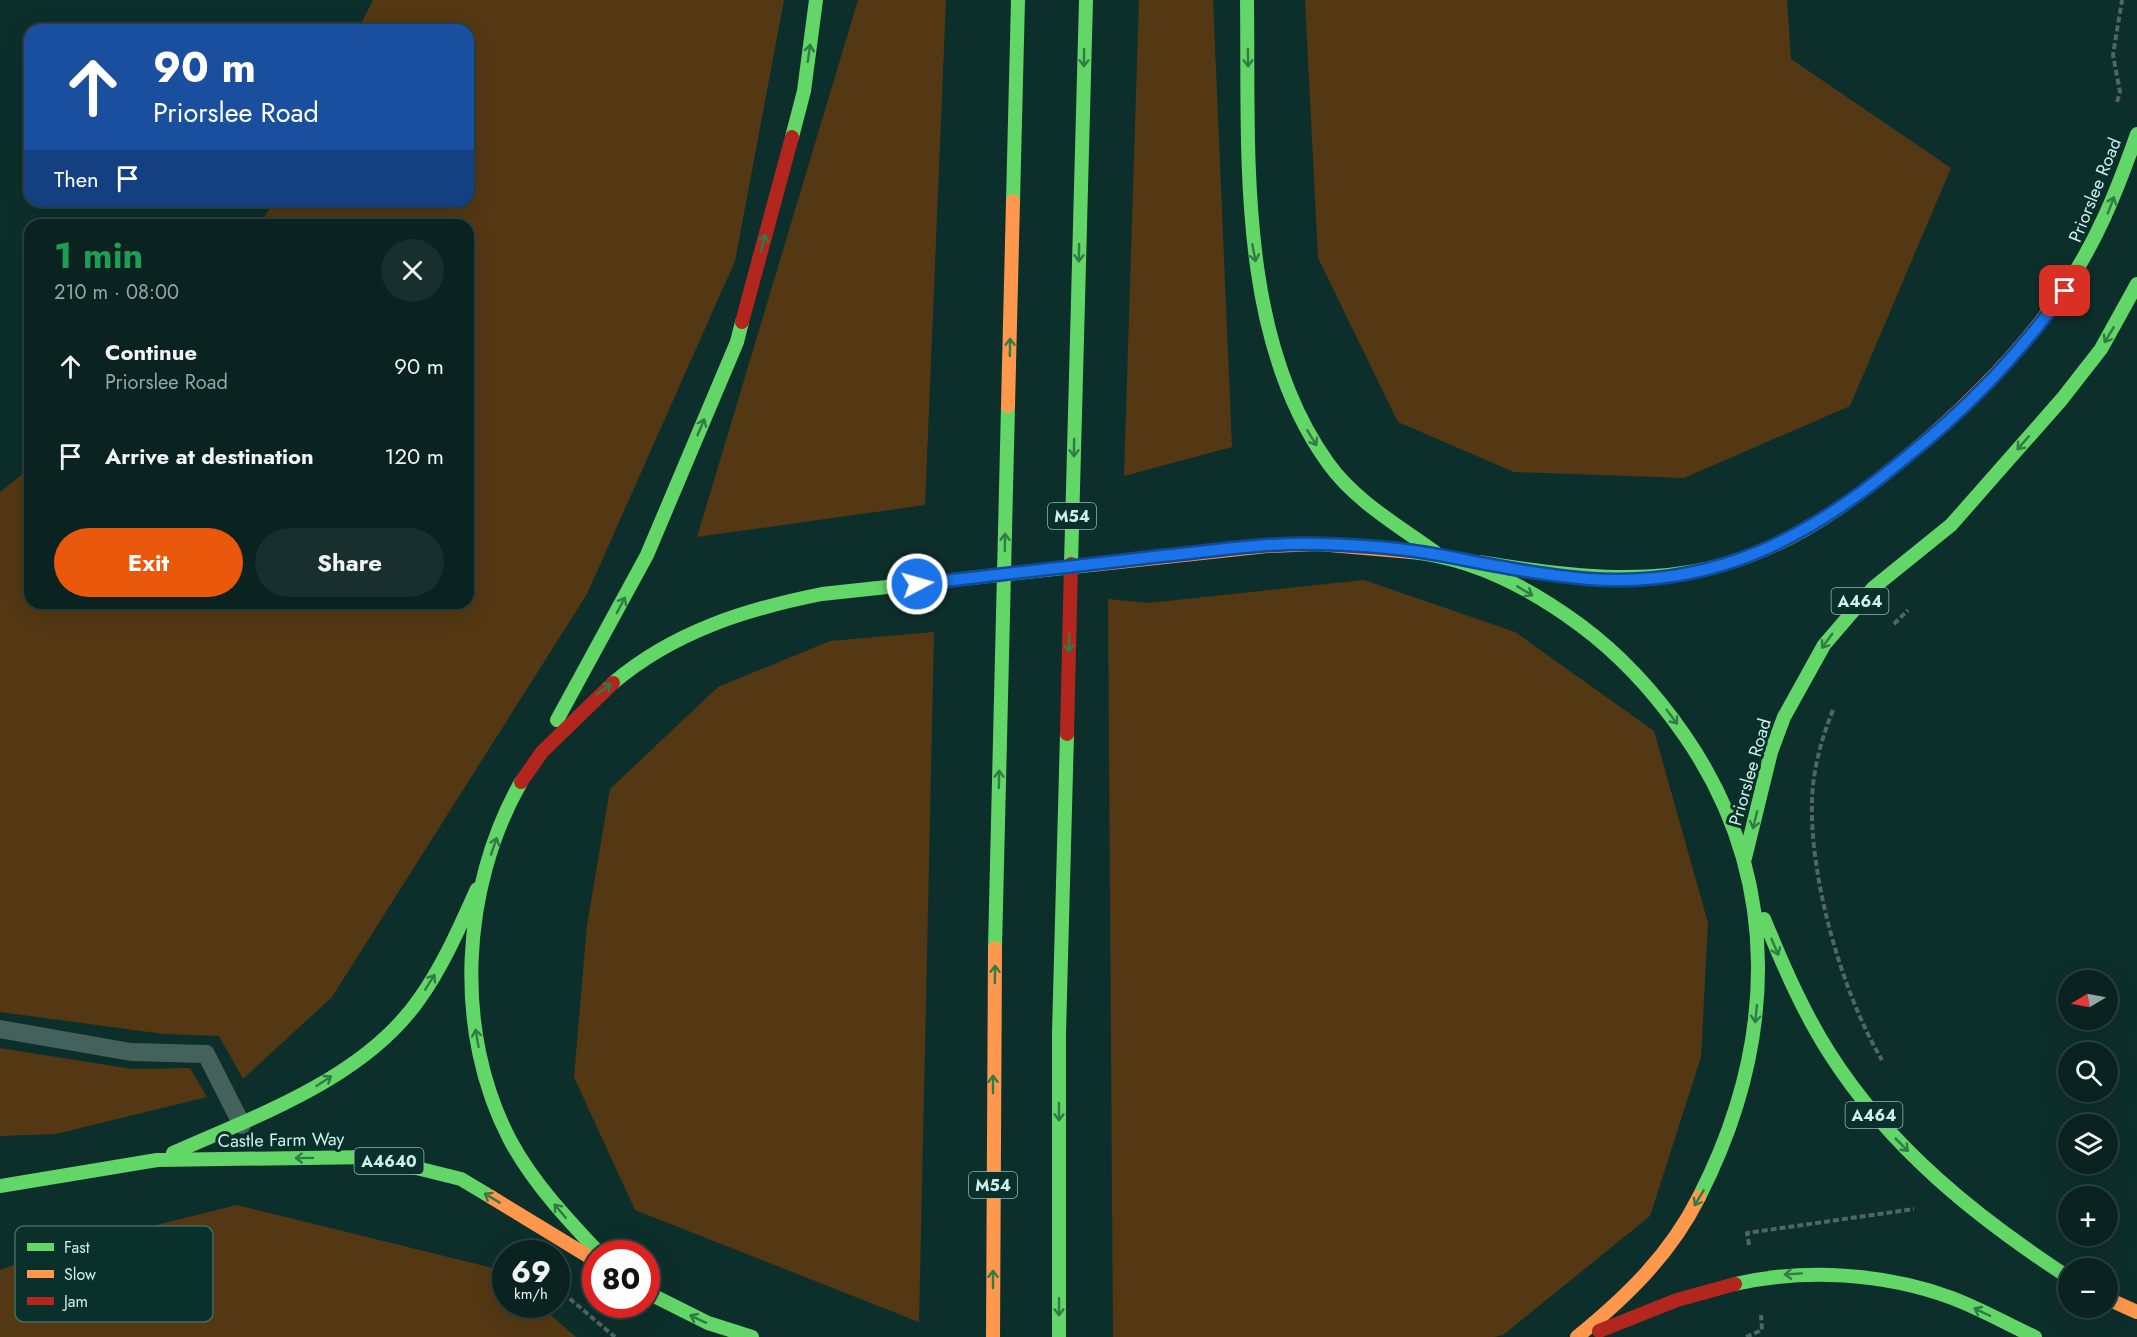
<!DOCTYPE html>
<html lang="en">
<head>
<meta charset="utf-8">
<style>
	:root { --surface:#0a2320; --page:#182f2d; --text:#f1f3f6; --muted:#99a4a5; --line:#2a403e; --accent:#ea580c }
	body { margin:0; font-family:Jost,sans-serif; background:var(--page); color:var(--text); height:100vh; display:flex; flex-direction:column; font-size:22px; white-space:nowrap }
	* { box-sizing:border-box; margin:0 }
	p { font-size:20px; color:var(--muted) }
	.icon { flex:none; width:33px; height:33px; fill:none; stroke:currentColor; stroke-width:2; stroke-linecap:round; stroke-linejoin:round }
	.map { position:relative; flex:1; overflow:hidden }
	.details { position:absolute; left:24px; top:219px; width:450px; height:390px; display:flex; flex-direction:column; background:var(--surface); border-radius:18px; box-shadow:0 6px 24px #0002,0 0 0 2px var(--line) }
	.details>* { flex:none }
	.guide { position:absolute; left:24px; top:24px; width:450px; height:183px; border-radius:18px; box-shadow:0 6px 24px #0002,0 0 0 2px var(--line); background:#1a4fa0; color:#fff; overflow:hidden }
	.needle { width:39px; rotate:260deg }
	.controls { position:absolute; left:2058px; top:970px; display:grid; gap:12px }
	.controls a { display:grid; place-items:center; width:60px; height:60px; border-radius:50%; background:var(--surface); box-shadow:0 6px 24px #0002,0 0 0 2px var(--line); font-size:30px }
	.speed { position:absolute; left:492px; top:1240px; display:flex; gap:12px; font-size:30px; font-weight:700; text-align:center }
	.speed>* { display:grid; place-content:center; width:78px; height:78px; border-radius:50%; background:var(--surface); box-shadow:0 6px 24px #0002,0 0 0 2px var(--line); line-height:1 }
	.speed small { font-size:15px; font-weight:400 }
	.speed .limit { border:9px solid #d22; background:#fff; color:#111 }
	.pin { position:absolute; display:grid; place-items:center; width:51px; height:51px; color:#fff; margin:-26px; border-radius:12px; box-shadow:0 3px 9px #0006 }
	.me { position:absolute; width:66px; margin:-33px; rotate:84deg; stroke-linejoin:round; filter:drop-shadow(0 0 4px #0008) }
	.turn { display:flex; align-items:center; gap:21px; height:126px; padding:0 30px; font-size:27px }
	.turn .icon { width:78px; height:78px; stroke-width:2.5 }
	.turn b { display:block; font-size:42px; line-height:51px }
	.then { display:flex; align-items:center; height:57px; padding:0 30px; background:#0003; gap:12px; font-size:22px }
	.round { display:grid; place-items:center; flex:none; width:63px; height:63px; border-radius:32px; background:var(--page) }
	.summary { display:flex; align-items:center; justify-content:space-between; height:102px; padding:0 30px }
	h1 { font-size:36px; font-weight:700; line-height:45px; color:#1e9e55 }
	.primary-button { display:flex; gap:12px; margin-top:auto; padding:12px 30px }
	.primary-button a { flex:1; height:69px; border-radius:36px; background:var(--accent); color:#fff; font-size:24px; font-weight:700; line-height:69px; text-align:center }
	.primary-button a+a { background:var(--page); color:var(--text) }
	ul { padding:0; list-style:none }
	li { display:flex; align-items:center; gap:18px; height:90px; padding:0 30px }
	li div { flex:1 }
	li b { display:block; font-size:22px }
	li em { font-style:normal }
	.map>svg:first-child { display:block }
	.green { fill:#543814 }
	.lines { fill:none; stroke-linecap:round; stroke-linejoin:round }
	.path { stroke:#4f6663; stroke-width:4; stroke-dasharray:6 3; stroke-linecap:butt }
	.lane { stroke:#45615c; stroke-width:18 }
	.fast { stroke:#63d668; stroke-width:14 }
	.slow { stroke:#ff974d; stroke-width:14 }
	.jam { stroke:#b3261e; stroke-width:14 }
	.oneway { stroke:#317b46 }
	.route-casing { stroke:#114b97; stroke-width:15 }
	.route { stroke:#1a73e8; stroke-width:10 }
	.labels { text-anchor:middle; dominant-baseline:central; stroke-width:6; stroke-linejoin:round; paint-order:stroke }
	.shield { fill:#09302b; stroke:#93b6b1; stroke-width:1.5 }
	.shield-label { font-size:16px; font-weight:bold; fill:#cef0ea }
	.street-label { font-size:18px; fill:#cef0ea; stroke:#09302b }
	.key { fill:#09302b; stroke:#446a64; stroke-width:1.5 }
	.key-label { font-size:16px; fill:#cef0ea }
</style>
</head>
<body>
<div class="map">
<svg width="2137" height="1337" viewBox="0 0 2137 1337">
	<rect width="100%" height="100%" fill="#0d2f2b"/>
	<path class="green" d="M373 0H784L735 261 587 594 332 997 243 1079 219 1036 164 1034 0 1012V492L30 468V603H468V225H261L273 201H468V30H358Z
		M858 0H946L925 505 697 537Z
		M1139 0H1213L1232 447 1124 476Z
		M1305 0H1787L1791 59 1951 168 1850 406 1684 478 1514 472 1398 422 1318 258Z
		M1364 580 1515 632 1654 731 1708 923 1701 1057 1650 1216 1503 1335 1494 1337H1113L1108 599 1149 603Z
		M934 632 919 1322 635 1210 574 1077 587 925 610 789 718 687 830 641Z
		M0 1048 132 1069 190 1068 207 1097 56 1134 0 1136Z
		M237 1205 497 1269 505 1276 506 1305H539L576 1337H0V1270L56 1250Z"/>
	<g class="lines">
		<path class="path" d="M2117 102 2120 92 2113 55 2122 0
			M1894 624 1908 610
			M1833 710C1823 735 1816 759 1813 785 1805 865 1841 992 1882 1060
			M1749 1245 1747 1233 1914 1209
			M556 1287 615 1337
			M1746 1337 1762 1330 1761 1315"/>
		<path class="lane" d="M0 1029 131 1052 206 1054 242 1125"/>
		<path class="fast" d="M1247 0C1249 150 1236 335 1328 463 1355 501 1399 526 1436 553
			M792 137 804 91 816 0
			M1013 201 1018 0
			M2060 295C2095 246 2117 191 2137 134
			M1411 552C1473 558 1530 588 1580 625 1622 656 1656 694 1685 736 1784 880 1776 1046 1699 1197
			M1479 562C1673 594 1757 582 1910 454
			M1071 564 1086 0
			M613 683C673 632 746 609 822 594L1091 565
			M557 720 647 555 737 342 742 322
			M521 782C461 888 453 1031 510 1140 533 1183 567 1219 600 1254
			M1745 858 1771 752 1784 717 1824 645 1873 588 1951 525 2062 399 2101 349 2137 284
			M1764 919C1783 965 1803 1012 1830 1054 1890 1148 1976 1217 2068 1277
			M995 948 1008 406
			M173 1153C258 1115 365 1078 420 998 444 964 460 926 477 889
			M0 1186 157 1160 372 1157 461 1179 491 1197
			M1735 1284C1805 1268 1884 1273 1952 1298 1981 1309 2007 1324 2035 1337
			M646 1292 708 1323 752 1337
			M1059 1337V1033L1067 734"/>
		<path class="slow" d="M1008 406 1013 201
			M1910 454C1966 407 2018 356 2060 295
			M1091 565 1267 546 1318 544 1411 552
			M491 1197 596 1261
			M2108 1299 2137 1312
			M993 1337 995 948
			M1577 1337C1626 1297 1670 1255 1699 1197"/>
		<path class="jam" d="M742 322 792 137
			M1067 734 1071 564
			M521 782 542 752 613 683
			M1599 1331 1677 1300 1735 1284"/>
	</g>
	<defs><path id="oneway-shaft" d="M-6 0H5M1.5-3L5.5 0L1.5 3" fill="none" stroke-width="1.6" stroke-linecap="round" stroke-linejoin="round" transform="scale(1.5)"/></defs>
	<g class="oneway">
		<use href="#oneway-shaft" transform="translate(809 53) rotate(-82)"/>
		<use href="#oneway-shaft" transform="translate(1084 58) rotate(91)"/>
		<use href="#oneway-shaft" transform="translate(1248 58) rotate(89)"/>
		<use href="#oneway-shaft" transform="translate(2111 205) rotate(-69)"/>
		<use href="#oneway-shaft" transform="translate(763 243) rotate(-75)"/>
		<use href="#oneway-shaft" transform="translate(1079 253) rotate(91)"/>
		<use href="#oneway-shaft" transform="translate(1254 253) rotate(79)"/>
		<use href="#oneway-shaft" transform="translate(2109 335) rotate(121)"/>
		<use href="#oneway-shaft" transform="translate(1010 347) rotate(-89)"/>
		<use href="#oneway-shaft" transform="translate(701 427) rotate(-67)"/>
		<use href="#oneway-shaft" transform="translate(1312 438) rotate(59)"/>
		<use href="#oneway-shaft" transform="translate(2023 443) rotate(131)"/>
		<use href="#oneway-shaft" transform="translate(1074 448) rotate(91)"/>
		<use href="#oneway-shaft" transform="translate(1005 542) rotate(-89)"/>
		<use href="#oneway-shaft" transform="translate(1525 591) rotate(31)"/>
		<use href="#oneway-shaft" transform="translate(621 605) rotate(-62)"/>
		<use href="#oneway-shaft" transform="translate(1827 641) rotate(126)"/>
		<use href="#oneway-shaft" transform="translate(1069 643) rotate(91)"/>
		<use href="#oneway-shaft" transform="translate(604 689) rotate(-37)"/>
		<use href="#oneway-shaft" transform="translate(1672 717) rotate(53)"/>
		<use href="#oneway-shaft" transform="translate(999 779) rotate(-89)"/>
		<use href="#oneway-shaft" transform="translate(1755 820) rotate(104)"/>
		<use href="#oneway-shaft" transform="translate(494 846) rotate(-71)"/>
		<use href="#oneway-shaft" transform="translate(1775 947) rotate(67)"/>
		<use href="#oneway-shaft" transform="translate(995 974) rotate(-89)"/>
		<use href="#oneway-shaft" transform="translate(430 982) rotate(-58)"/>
		<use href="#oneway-shaft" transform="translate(1756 1014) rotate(96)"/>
		<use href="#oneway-shaft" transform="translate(477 1038) rotate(-100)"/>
		<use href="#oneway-shaft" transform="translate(324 1081) rotate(-33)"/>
		<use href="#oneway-shaft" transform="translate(993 1084) rotate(-90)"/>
		<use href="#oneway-shaft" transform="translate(1059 1112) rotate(90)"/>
		<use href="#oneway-shaft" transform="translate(1902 1145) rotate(45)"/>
		<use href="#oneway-shaft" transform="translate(304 1158) rotate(179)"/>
		<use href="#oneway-shaft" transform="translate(492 1198) rotate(-149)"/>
		<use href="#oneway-shaft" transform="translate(1699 1198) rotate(121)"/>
		<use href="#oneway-shaft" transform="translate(560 1211) rotate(-130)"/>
		<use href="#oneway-shaft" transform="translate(1793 1274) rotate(176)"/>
		<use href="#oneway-shaft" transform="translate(993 1279) rotate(-90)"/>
		<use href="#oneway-shaft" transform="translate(1059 1307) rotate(90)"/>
		<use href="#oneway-shaft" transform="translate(1982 1312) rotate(-155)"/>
		<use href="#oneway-shaft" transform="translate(698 1319) rotate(-155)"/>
	</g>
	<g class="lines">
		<g class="route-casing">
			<path id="route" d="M917 584C999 575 1081 565 1162 556 1214 551 1268 542 1320 544 1357 545 1402 548 1439 555 1488 564 1538 575 1589 579 1713 588 1805 540 1899 463 1966 410 2014 360 2065 291"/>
		</g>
		<use href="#route" class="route"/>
	</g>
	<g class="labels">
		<g class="shield">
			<rect x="1048" y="503" width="48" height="26" rx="4.5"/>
			<rect x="1831.5" y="588" width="57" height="26" rx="4.5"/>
			<rect x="1845.5" y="1102" width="57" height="26" rx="4.5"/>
			<rect x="354.5" y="1148" width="69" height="26" rx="4.5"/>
			<rect x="969" y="1172" width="48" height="26" rx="4.5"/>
		</g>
		<g class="shield-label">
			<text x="1072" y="516">M54</text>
			<text x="1860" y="601">A464</text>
			<text x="1874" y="1115">A464</text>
			<text x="389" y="1161">A4640</text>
			<text x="993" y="1185">M54</text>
		</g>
		<g class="street-label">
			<text transform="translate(2095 190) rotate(-68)">Priorslee Road</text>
			<text transform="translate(1750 772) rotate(-74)">Priorslee Road</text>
			<text transform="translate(281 1140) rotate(-1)">Castle Farm Way</text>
		</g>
	</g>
	<rect x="15" y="1226" width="198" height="96" rx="9" class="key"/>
	<rect x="27" y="1243" width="27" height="8" fill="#63d668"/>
	<rect x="27" y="1270" width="27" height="8" fill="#ff974d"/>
	<rect x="27" y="1297" width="27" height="8" fill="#b3261e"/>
	<g class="key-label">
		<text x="64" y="1253">Fast</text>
		<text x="64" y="1280">Slow</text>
		<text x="64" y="1307">Jam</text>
	</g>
</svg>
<div class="controls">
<a><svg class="needle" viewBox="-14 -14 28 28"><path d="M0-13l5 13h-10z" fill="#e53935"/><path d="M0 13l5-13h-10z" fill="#99a4a5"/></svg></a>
<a><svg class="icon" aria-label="search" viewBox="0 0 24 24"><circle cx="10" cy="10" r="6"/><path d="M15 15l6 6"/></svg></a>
<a><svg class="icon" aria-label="layers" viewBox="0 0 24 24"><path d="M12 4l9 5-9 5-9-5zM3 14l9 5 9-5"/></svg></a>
<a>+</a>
<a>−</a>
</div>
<div class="speed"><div>69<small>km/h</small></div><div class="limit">80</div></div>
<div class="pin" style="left:2065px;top:291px;background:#d93025"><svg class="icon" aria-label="arrive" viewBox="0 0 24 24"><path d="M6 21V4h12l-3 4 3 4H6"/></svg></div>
<svg class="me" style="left:917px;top:584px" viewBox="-20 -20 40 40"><circle r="17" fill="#1a73e8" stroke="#fff" stroke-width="3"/><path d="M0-11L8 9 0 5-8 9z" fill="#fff"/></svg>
<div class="guide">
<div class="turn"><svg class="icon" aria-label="ahead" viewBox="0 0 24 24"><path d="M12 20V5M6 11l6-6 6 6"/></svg><div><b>90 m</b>Priorslee Road</div></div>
<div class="then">Then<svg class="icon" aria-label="arrive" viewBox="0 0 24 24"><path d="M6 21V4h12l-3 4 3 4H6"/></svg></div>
</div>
<section class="details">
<div class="summary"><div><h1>1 min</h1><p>210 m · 08:00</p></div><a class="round"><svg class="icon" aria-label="close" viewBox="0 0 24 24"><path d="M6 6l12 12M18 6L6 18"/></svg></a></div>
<ul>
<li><svg class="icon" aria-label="ahead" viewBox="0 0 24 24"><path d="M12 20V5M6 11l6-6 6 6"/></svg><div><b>Continue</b><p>Priorslee Road</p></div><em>90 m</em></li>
<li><svg class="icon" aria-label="arrive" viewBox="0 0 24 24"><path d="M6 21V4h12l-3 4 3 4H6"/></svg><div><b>Arrive at destination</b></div><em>120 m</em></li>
</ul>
<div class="primary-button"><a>Exit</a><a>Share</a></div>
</section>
</div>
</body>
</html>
